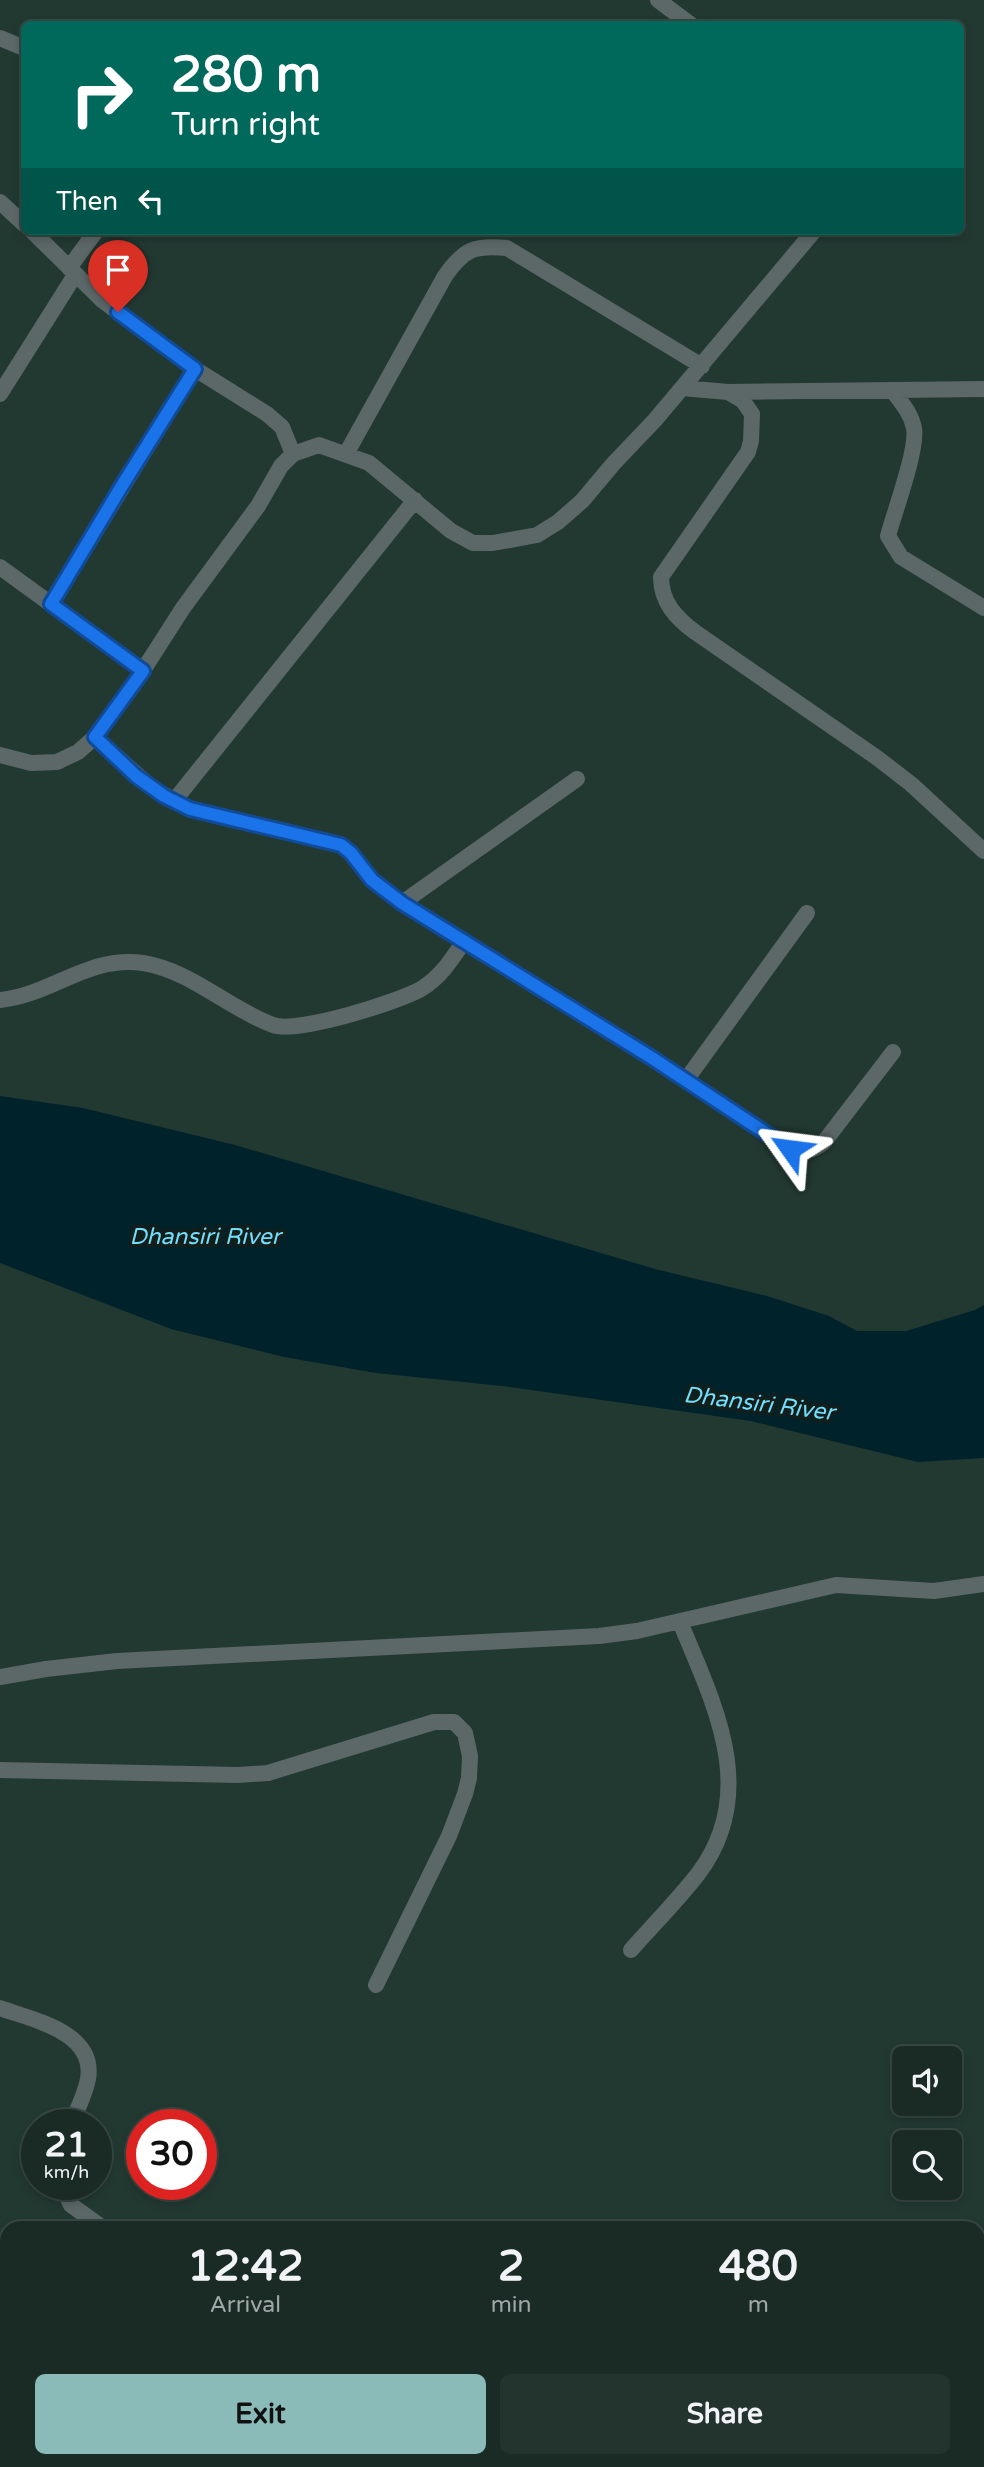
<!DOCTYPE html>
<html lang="en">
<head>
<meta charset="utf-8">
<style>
	:root { --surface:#1a2b26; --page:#23332e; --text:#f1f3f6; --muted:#9fa7a7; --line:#384743; --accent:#8bbbb9 }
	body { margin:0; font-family:"Varela Round",sans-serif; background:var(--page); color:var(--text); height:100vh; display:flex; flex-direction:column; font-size:26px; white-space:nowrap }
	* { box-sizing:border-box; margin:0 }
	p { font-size:23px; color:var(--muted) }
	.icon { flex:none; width:38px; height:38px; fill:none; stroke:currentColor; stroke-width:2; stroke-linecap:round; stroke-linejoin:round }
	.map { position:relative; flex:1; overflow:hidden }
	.sheet { position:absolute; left:0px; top:2221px; width:985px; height:247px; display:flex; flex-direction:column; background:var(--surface); border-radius:21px 21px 0 0; box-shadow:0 4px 10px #0003,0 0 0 2px var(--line) }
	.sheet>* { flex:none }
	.hud { position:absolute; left:21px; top:21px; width:943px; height:214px; border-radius:10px; box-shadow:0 4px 10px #0003,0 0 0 2px var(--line); background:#00695c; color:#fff; overflow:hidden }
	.fabs { position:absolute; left:892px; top:2046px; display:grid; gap:14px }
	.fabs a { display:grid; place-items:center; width:70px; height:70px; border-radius:10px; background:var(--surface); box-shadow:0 4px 10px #0003,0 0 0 2px var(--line); font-size:35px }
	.speed { position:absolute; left:21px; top:2109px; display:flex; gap:14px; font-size:35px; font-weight:700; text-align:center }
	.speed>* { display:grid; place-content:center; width:91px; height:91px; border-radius:50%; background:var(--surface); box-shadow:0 4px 10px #0003,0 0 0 2px var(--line); line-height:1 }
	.speed small { font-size:18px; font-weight:400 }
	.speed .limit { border:10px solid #d22; background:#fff; color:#111 }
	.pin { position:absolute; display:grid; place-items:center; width:60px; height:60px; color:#fff; margin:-72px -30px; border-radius:50% 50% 50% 0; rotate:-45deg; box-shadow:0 0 7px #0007 }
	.pin .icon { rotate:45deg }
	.me { position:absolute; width:77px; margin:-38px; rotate:301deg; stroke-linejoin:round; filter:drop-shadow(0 0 5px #0008) }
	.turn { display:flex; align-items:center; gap:24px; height:147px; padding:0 35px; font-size:32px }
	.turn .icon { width:91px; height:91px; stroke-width:2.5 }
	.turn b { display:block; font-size:49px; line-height:60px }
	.then { display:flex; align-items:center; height:66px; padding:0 35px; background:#0003; gap:14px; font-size:26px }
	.eta { display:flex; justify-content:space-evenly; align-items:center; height:119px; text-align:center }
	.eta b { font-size:42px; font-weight:700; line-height:49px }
	.primary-button { display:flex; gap:14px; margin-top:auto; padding:14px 35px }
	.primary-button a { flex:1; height:80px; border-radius:10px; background:var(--accent); color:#111; font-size:28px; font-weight:700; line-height:80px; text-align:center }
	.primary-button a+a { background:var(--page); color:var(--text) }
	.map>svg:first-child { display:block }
	.water { fill:#00222b }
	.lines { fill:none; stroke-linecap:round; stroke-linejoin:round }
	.minor { stroke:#5c6767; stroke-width:16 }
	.route-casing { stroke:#114b97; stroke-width:18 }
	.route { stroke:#1a73e8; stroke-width:12 }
	.labels { text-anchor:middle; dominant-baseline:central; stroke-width:7; stroke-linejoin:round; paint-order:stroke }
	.water-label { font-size:23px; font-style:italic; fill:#70defd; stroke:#141e1a }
</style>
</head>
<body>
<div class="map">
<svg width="984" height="2467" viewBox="0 0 984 2467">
	<rect width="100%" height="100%" fill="#223932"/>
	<path class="water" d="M0 1096 83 1108 235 1145 655 1269 767 1296 829 1316 857 1331H906L975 1310 984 1305V1458L918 1462 751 1421 502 1386 376 1373 284 1357 171 1329 0 1263Z"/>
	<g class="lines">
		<path class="minor" d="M658 0 690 24
			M0 38 24 48
			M0 202 24 224
			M32 231 102 300 195 369 267 414 282 427 293 454
			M69 268 96 231
			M682 388 728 392 984 389
			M892 390C901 402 911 413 914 428 918 449 894 513 888 536L901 557 984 608
			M728 392 743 401 752 414 751 441 748 452 661 577C661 602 676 618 695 632L876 757 911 784 984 851
			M0 394 75 275
			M346 454 445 276C464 249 474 245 507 248L702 366
			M0 567 143 671
			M51 604 195 369
			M95 737 152 788 190 809 341 845 351 853 372 880 402 903 652 1058 790 1149C805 1152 813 1151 824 1142L893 1052
			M0 755 31 763 57 762 78 752 95 737 133 686 183 608 258 506 281 466 293 454 319 445 369 463 451 531 473 543H493L537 535 558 522 582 501 614 463 655 420 814 231
			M174 801 415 500
			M402 903 577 779
			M0 1000C52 995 88 955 143 963 192 971 227 1008 273 1025 297 1034 398 1002 421 989 441 977 452 959 464 941
			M686 1080 807 913
			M0 1677 46 1669 117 1661 599 1636 637 1631 836 1585 934 1591 984 1584
			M0 1770 238 1775 268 1773 434 1722H454L465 1733 470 1756 469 1778 465 1794 449 1836 376 1985
			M631 1950C653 1925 677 1901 698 1874 760 1792 714 1704 680 1622
			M0 2008C33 2020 96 2032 88 2079 85 2095 77 2110 71 2124
			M61 2184 71 2205 103 2228
			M978 2291 984 2285
			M0 2383 7 2378"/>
	</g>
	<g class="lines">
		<g class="route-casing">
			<path id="route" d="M118 312 195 369 120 489 51 604 143 671 95 737 136 776 164 796 190 809 341 845 351 853 372 880 402 903 652 1058 790 1149"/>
		</g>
		<use href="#route" class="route"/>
	</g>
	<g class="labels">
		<g class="water-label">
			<text x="205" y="1237">Dhansiri River</text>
			<text transform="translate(759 1404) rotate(7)">Dhansiri River</text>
		</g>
	</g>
</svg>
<div class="fabs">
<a><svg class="icon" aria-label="sound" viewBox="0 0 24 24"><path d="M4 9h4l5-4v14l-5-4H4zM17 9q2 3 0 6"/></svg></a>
<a><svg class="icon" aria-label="search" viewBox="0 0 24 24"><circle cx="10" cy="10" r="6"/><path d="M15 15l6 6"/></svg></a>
</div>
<div class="speed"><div>21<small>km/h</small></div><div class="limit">30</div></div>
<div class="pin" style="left:118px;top:312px;background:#d93025"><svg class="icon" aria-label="arrive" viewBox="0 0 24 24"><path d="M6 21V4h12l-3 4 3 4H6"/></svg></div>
<svg class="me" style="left:790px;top:1149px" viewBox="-20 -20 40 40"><path d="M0-17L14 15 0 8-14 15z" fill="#1a73e8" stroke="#fff" stroke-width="4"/></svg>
<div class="hud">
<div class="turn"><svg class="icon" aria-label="right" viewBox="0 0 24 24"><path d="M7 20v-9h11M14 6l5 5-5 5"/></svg><div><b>280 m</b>Turn right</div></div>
<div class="then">Then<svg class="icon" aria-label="left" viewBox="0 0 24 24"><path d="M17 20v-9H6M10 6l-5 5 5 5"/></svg></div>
</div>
<section class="sheet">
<div class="eta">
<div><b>12:42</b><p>Arrival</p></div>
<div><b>2</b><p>min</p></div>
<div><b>480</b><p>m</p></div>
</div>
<div class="primary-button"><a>Exit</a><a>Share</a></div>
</section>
</div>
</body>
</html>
